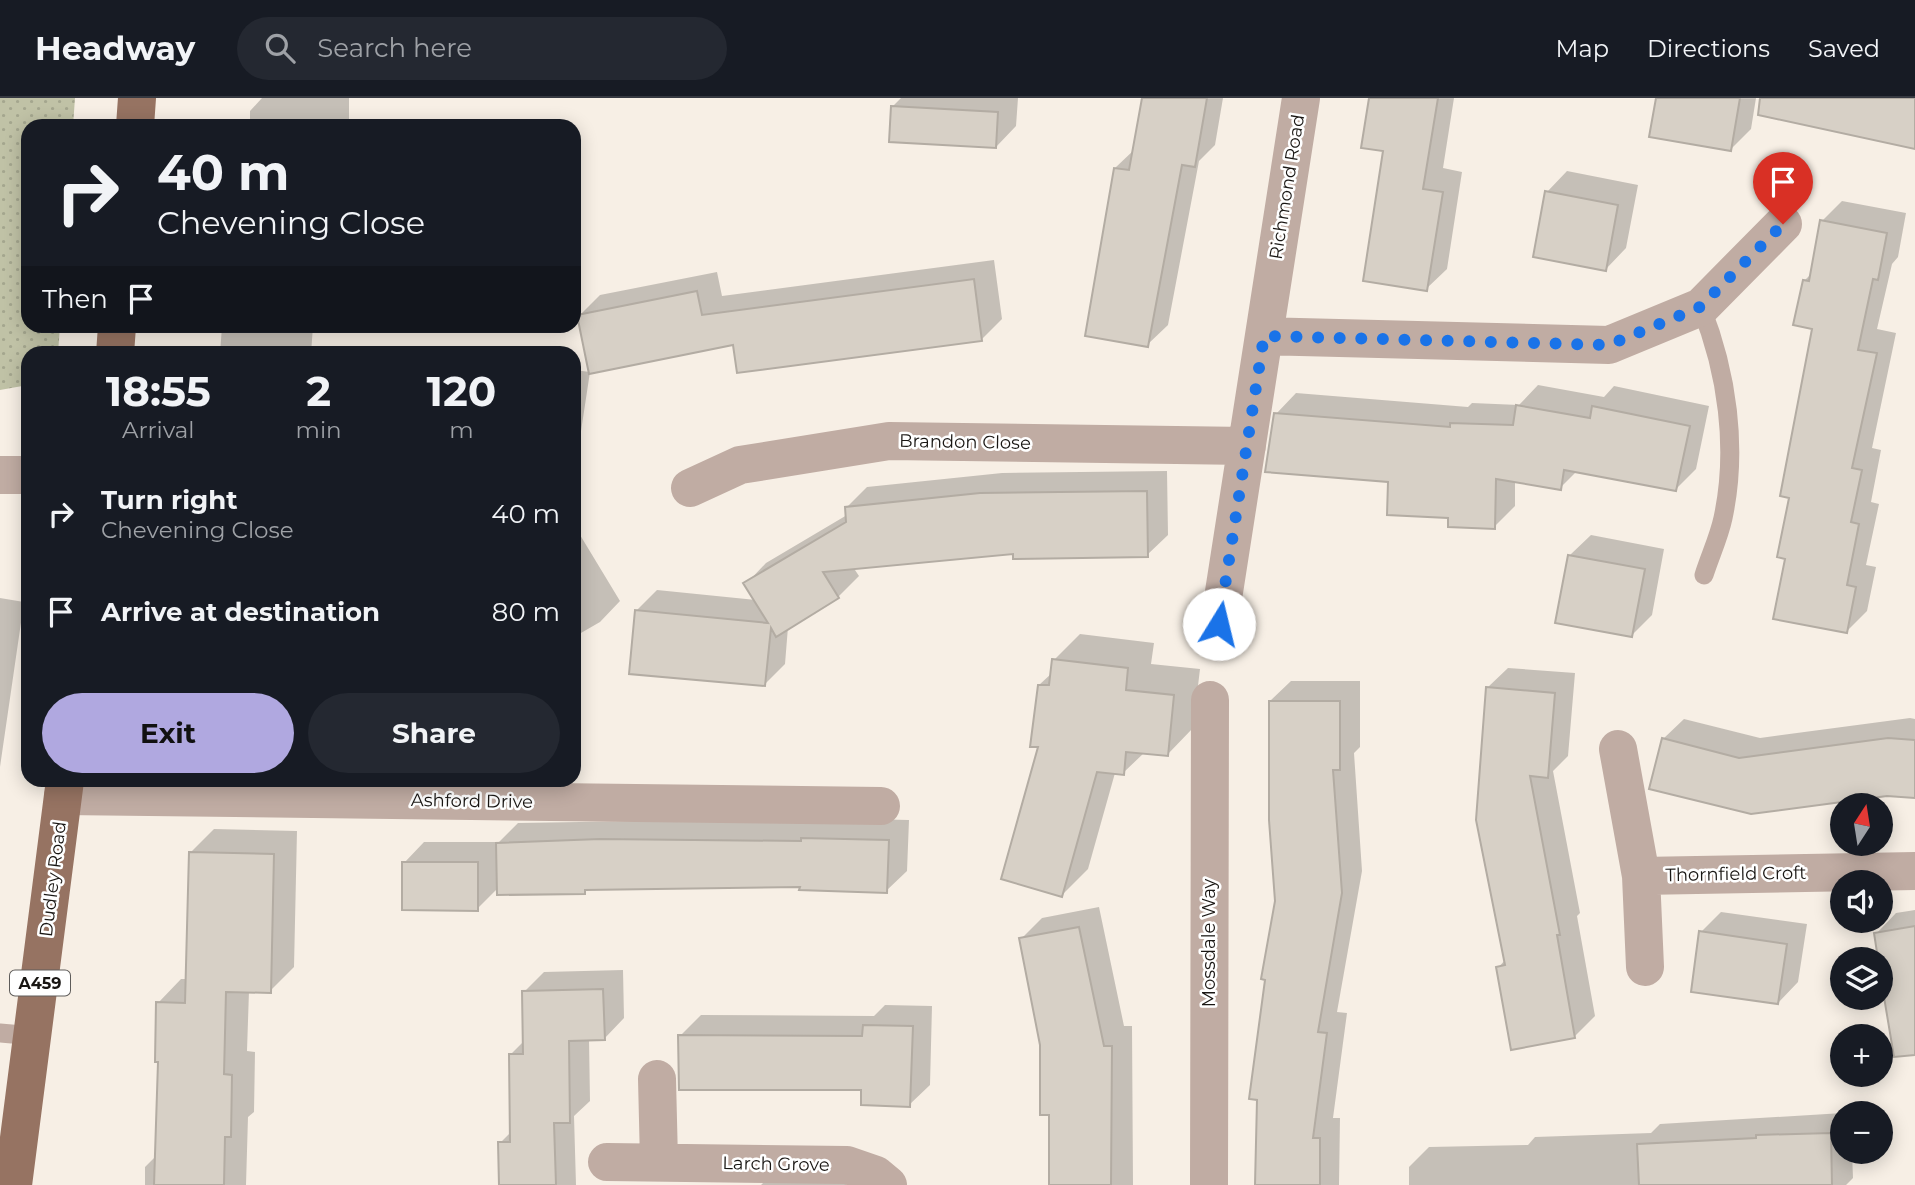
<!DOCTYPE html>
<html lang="en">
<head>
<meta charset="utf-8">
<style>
	:root { --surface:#171b24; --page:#242831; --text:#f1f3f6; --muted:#9ea1a6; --line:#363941; --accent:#b0a8e0 }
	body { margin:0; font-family:Montserrat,sans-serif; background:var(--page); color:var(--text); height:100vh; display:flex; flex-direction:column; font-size:26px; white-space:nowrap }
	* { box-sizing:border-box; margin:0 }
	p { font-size:23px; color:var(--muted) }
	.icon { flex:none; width:38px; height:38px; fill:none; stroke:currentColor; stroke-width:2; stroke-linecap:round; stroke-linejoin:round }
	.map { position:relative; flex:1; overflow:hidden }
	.side { position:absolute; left:21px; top:248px; width:560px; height:441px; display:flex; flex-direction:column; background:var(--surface); border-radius:21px; box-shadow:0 4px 18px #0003 }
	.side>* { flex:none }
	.guide { position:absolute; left:21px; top:21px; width:560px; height:214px; border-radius:21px; box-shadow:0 4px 18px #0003; background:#171b24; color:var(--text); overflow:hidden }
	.needle { width:46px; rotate:12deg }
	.buttons { position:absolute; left:1830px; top:695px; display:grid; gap:14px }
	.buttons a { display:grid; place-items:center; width:63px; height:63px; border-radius:50%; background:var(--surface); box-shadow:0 4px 18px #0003; font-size:35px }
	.pin { position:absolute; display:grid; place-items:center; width:60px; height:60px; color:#fff; margin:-72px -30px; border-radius:50% 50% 50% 0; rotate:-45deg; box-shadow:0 0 7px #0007 }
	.pin .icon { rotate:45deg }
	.me { position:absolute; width:77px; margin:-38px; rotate:9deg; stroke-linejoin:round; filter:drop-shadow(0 0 5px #0008) }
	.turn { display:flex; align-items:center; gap:24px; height:147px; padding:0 21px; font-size:32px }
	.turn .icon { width:91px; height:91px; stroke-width:2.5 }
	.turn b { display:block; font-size:49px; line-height:60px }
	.then { display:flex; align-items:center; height:66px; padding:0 21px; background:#0003; gap:14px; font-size:26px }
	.eta { display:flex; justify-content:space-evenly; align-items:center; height:119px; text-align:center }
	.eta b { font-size:42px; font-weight:700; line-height:49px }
	.action { display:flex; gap:14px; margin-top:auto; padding:14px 21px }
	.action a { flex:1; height:80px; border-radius:42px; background:var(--accent); color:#111; font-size:28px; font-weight:700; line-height:80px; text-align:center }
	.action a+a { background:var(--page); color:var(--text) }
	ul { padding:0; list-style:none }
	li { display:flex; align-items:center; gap:21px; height:98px; padding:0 21px }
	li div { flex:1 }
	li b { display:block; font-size:26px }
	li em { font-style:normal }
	header { display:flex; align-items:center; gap:42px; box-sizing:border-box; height:98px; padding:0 35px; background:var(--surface); border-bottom:2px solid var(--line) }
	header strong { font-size:33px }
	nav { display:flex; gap:38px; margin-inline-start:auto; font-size:24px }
	.search { width:490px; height:63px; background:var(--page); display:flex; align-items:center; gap:18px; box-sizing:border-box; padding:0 24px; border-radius:38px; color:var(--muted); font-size:26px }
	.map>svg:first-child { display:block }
	.grass { fill:url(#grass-dots) }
	.shadow { fill:#0003 }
	.building { fill:#d7d0c6; stroke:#b3aca3; stroke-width:2 }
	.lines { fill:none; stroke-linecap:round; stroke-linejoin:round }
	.service { stroke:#c0aca3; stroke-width:19 }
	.minor { stroke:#c0aca3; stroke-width:38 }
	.primary { stroke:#967362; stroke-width:38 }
	.route { stroke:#1a73e8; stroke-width:12; stroke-dasharray:0 21.6 }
	.labels { text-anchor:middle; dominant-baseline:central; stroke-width:5; stroke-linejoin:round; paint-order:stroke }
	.shield { fill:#fff; stroke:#5e5c5a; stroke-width:2 }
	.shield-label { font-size:16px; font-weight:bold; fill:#191613 }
	.street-label { font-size:18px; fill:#191613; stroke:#fff }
</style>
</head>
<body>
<header>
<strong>Headway</strong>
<div class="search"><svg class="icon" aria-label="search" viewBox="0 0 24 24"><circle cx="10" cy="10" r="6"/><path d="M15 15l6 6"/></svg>Search here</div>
<nav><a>Map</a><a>Directions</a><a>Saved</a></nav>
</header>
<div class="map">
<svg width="1915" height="1087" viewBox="0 0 1915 1087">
	<defs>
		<pattern id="grass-dots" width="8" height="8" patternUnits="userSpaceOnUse" patternTransform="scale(1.75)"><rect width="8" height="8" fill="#c0c2a6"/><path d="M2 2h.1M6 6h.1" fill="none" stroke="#a4a68e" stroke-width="1.8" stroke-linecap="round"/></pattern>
	</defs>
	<rect width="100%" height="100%" fill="#f7efe5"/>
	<path class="grass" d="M0 0H75L73 28H28V228H60L58 255 28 256V287L0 292Z"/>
	<path class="shadow" d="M262 0H349V28H250V13Z
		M901 0H1018L1016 28 996 49 892 9Z
		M1144 0H1223L1215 47 1199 63 1168 227 1147 247 1115 70 1135 51Z
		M1371 0H1454L1443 70 1462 74 1447 171 1426 191Z
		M1658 0H1756L1751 31 1731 51Z
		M1567 73 1638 87 1626 150 1606 171 1547 94Z
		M1842 103 1906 115 1898 159 1892 166 1877 231 1896 235 1872 350 1881 352 1871 404 1879 406 1866 467 1876 469 1867 513 1847 533 1787 459 1814 230 1805 182 1812 175 1822 123Z
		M994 162 1002 221 982 241 735 245 579 218 600 197 717 174 722 198Z
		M222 228H313L311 256H220Z
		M574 272 590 274 574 379Z
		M1538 287 1604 299 1614 288 1709 308 1696 371 1675 392 1577 373 1560 390 1515 383V408L1494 429 1450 418 1276 316 1296 295 1468 309 1472 305 1519 307Z
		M1167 373 1168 437 1147 457 1015 454 853 469 859 478 838 499 788 529 785 566 765 586 636 513 657 492 756 502 746 486 766 465 847 417 846 410 867 389 1002 375Z
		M574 427 620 503 600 524 574 539Z
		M1591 437 1664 451 1652 517 1632 537 1570 457Z
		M0 500 24 504 0 669Z
		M1080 536 1154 545 1151 566 1200 571 1193 630 1167 657 1145 654 1123 675H1115L1088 771 1062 797 1040 648 1039 587 1052 575 1054 562Z
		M1508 570 1575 575 1568 658 1553 673 1580 815 1577 818 1595 918 1574 939 1498 870 1505 862 1487 590Z
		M1291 583H1360V649L1354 655 1362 773 1337 914 1347 915 1333 1020H1340L1339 1087H1257L1277 803 1270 603Z
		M1910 620 1915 621V698L1887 697 1663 641 1684 621 1760 640Z
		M823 720 909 722 907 773 886 793 801 787 588 790 584 794 499 789 477 811 404 765 424 744H499L518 725Z
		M214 731 297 733 294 869 270 893H249L247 953 255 954 254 1014 248 1019 246 1087H145V1069L157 1057 158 905 181 881H187L191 754Z
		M1099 809 1124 928H1132L1133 1087H1051L1050 1015 1042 947 1021 841 1042 820Z
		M1915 812V932L1880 861 1876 836 1896 815Z
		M1721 814 1807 826 1798 884 1778 905 1701 834Z
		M623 872 624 920 604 941H589L590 1003 574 1018 576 1087H501L500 1045 511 1034 510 957 525 942 524 894 544 874Z
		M885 907 932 908 930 987 909 1007 863 990 680 938 701 917 874 918Z
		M1843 1015V1054H1852L1853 1080 1846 1087H1409V1069L1429 1049 1528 1047 1535 1039 1651 1035 1660 1026Z
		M770 1078 846 1083V1087H761Z"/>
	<path class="building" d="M1142 0H1207L1195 69 1182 67 1148 249 1085 238 1114 70 1129 72Z
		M1369 0H1438L1423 91 1443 94 1427 193 1363 183 1383 53 1361 50Z
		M1656 0H1740L1731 53 1649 39Z
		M1760 0H1915V51L1758 17Z
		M891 8 998 14 996 50 889 44Z
		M1545 93 1618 107 1606 173 1533 159Z
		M1820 122 1887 135 1878 182 1873 181 1858 252 1877 255 1852 370 1862 372 1851 424 1859 426 1847 487 1856 489 1847 535 1773 521 1785 461 1777 459 1789 400 1780 398 1812 231 1793 227 1803 182 1809 183Z
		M974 181 982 243 737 275 733 247 589 276 577 217 697 193 702 217Z
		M1516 307 1590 320 1592 308 1690 328 1676 393 1564 372 1561 392 1496 381 1495 431 1448 429V420L1387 417 1388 384 1265 374 1274 315 1450 329V325L1513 327Z
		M1147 393 1148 459 1013 461V456L823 474 839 500 776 539 771 530 765 588 629 576 635 512 768 525 743 485 846 424 845 409 980 395Z
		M1568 457 1645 471 1632 539 1555 525Z
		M1052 561 1128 570 1126 592 1174 597 1168 658 1126 654 1124 677 1097 674 1062 799 1001 781 1038 649H1030L1038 587H1049Z
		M1486 589 1555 595 1548 680 1530 678 1560 837H1557L1575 940 1511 952 1496 869 1505 867 1476 722Z
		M1269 603H1340V672H1333L1342 795 1318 934 1327 935 1313 1040H1320V1087H1255L1257 1002 1249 1001 1265 882 1261 881 1275 803 1269 722Z
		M1662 640 1739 660 1888 640 1915 642V700L1887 698 1751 716 1649 691Z
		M801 740 889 742 887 795 799 792 800 789 585 792V796L497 797 496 745 600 741 801 743Z
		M189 754 274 756 271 895 226 894 224 976 232 977 231 1039H225L224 1087H154L158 964H155L156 904 185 905Z
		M402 764H478V813L402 812Z
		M1915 828V957L1894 959 1881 881V861H1878L1874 835Z
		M1079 829 1104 948H1112L1111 1087H1049V1017H1040V947L1019 840Z
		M1699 833 1787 846 1778 906 1691 894Z
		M603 891 605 942 569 943 570 1025H554L556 1087H499L498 1044H510L509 956H523L522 893Z
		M863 927 913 928 910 1009 861 1007V992H679L678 937 862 938Z
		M1831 1035 1832 1087H1639L1637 1046 1756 1040V1037Z"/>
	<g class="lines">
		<path class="service" d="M1701 209C1727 274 1738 350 1723 420 1719 439 1710 458 1704 477
			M0 935 34 938"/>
		<path class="minor" d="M1264 238 1609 247 1701 209 1783 126
			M0 377H28
			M690 390 740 367 889 343 1247 348
			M1219 526 1301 0
			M1618 651 1641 778 1645 869
			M63 698 881 708
			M1641 778 1915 773
			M657 981 659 1063
			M607 1064 847 1067 876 1077 888 1087
			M1209 1087 1210 602"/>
		<path class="primary" d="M135 28 137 0
			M115 256 117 228
			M13 1087 65 682"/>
	</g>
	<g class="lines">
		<path class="route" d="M1219 526 1264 238 1609 247 1700 209 1783 126"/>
	</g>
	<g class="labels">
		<rect class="shield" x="10" y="872.5" width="60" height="25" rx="5"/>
		<g class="shield-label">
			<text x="40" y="885">A459</text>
		</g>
		<g class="street-label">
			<text transform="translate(1287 89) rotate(-81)">Richmond Road</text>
			<text transform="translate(965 344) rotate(1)">Brandon Close</text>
			<text transform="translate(472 703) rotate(1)">Ashford Drive</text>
			<text transform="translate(1736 776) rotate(-1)">Thornfield Croft</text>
			<text transform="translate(53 781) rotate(-83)">Dudley Road</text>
			<text transform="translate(1209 845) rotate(-90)">Mossdale Way</text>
			<text transform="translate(776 1066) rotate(1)">Larch Grove</text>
		</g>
	</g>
</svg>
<div class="buttons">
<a><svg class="needle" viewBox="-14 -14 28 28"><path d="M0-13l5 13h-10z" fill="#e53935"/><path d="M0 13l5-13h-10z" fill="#9ea1a6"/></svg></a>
<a><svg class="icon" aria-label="sound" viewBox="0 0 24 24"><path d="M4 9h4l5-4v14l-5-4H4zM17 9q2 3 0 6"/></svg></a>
<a><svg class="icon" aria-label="layers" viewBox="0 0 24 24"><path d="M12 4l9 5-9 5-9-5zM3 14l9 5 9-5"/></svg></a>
<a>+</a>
<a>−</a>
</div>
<div class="pin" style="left:1783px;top:126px;background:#d93025"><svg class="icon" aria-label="arrive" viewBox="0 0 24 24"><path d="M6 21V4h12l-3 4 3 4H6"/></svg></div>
<svg class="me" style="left:1219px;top:526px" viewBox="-20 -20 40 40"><circle r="19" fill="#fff"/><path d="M0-13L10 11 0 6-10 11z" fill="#1a73e8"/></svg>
<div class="guide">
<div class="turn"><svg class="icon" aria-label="right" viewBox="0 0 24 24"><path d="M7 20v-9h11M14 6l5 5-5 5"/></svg><div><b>40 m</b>Chevening Close</div></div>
<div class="then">Then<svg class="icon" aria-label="arrive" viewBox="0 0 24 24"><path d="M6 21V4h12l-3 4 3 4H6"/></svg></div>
</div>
<section class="side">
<div class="eta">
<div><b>18:55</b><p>Arrival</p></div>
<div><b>2</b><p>min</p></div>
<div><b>120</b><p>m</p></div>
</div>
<ul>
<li><svg class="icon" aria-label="right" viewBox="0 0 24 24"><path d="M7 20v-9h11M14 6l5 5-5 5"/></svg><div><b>Turn right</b><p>Chevening Close</p></div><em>40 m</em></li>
<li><svg class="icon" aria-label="arrive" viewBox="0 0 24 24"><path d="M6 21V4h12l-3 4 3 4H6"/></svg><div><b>Arrive at destination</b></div><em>80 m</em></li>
</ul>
<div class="action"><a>Exit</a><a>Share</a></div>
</section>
</div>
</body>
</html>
